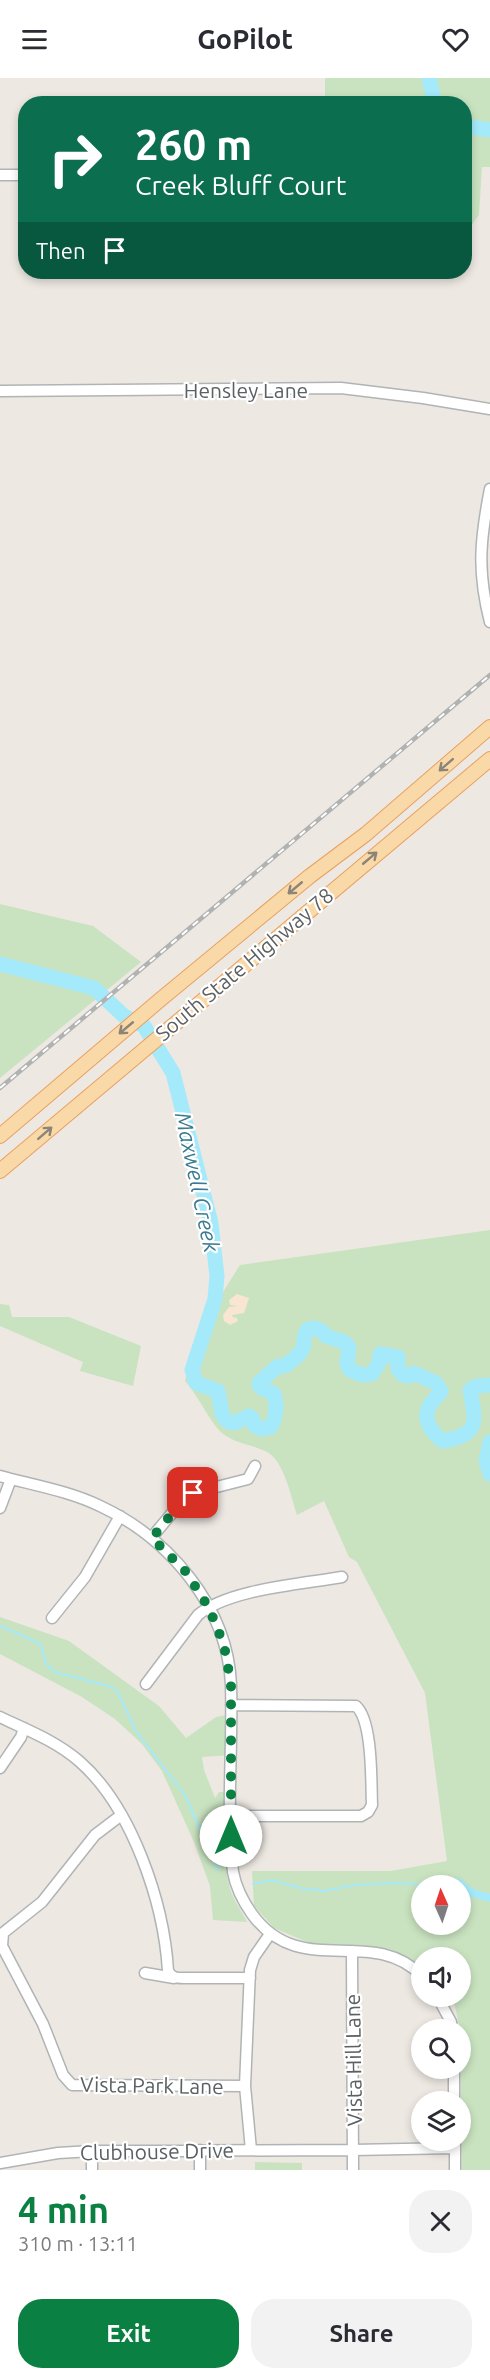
<!DOCTYPE html>
<html lang="en">
<head>
<meta charset="utf-8">
<style>
	:root { --surface:#fff; --page:#f2f2f3; --text:#2b2b33; --muted:#7c7c81; --accent:#0b8043 }
	body { margin:0; font-family:Ubuntu,sans-serif; background:var(--page); color:var(--text); height:100vh; display:flex; flex-direction:column; font-size:22px; white-space:nowrap }
	* { box-sizing:border-box; margin:0 }
	p { font-size:20px; color:var(--muted) }
	.icon { flex:none; width:33px; height:33px; fill:none; stroke:currentColor; stroke-width:2; stroke-linecap:round; stroke-linejoin:round }
	.map { position:relative; height:2092px; overflow:hidden }
	.side { display:flex; flex-direction:column; background:var(--surface); flex:1 }
	.side>* { flex:none }
	.guide { position:absolute; left:18px; top:18px; width:454px; height:183px; border-radius:24px; box-shadow:0 3px 9px #0003; background:#0b6e4f; color:#fff; overflow:hidden }
	.needle { width:39px; rotate:357deg }
	.buttons { position:absolute; left:411px; top:1797px; display:grid; gap:12px }
	.buttons a { display:grid; place-items:center; width:60px; height:60px; border-radius:50%; background:var(--surface); box-shadow:0 3px 9px #0003; font-size:30px }
	.pin { position:absolute; display:grid; place-items:center; width:51px; height:51px; color:#fff; margin:-26px; border-radius:12px; box-shadow:0 3px 9px #0006 }
	.me { position:absolute; width:66px; margin:-33px; rotate:0deg; stroke-linejoin:round; filter:drop-shadow(0 0 4px #0008) }
	.turn { display:flex; align-items:center; gap:21px; height:126px; padding:0 18px; font-size:27px }
	.turn .icon { width:78px; height:78px; stroke-width:2.5 }
	.turn b { display:block; font-size:42px; line-height:51px }
	.then { display:flex; align-items:center; height:57px; padding:0 18px; background:#0003; gap:12px; font-size:22px }
	.round { display:grid; place-items:center; flex:none; width:63px; height:63px; border-radius:24px; background:var(--page) }
	.head { display:flex; align-items:center; justify-content:space-between; height:102px; padding:0 18px }
	h1 { font-size:36px; font-weight:700; line-height:45px; color:var(--accent) }
	.action { display:flex; gap:12px; margin-top:auto; padding:12px 18px }
	.action a { flex:1; height:69px; border-radius:24px; background:var(--accent); color:#fff; font-size:24px; font-weight:700; line-height:69px; text-align:center }
	.action a+a { background:var(--page); color:var(--text) }
	header { display:flex; justify-content:space-between; align-items:center; height:78px; padding:0 18px; background:var(--surface); font-size:27px; font-weight:700 }
	.map>svg:first-child { display:block }
	.green { fill:#c9e3c0; fill-rule:evenodd }
	.sand { fill:#f8e5d2 }
	.water { fill:#a5eafa }
	.lines { fill:none; stroke-linecap:round; stroke-linejoin:round }
	.stream { stroke:#a5eafa; stroke-width:2 }
	.river { stroke:#a5eafa; stroke-width:15 }
	.minor-casing { stroke:#b0b4b7; stroke-width:13 }
	.major-casing { stroke:#e9a05f; stroke-width:16 }
	.minor { stroke:#fff; stroke-width:10 }
	.major { stroke:#fad9a9; stroke-width:14 }
	.rail-casing { stroke:#b1b2b2; stroke-width:4.5 }
	.rail { stroke:#fff; stroke-width:2; stroke-dasharray:7; stroke-linecap:butt }
	.oneway { stroke:#8b8477 }
	.route { stroke:#0b8043; stroke-width:10; stroke-dasharray:0 18 }
	.labels { text-anchor:middle; dominant-baseline:central; stroke-width:4.5; stroke-linejoin:round; paint-order:stroke }
	.street-label { font-size:21px; fill:#5b6062; stroke:#fff }
	.water-label { font-size:22px; font-style:italic; fill:#3b7b91; stroke:#fff }
</style>
</head>
<body>
<header><svg class="icon" aria-label="menu" viewBox="0 0 24 24"><path d="M4 6h16M4 12h16M4 18h16"/></svg>GoPilot<svg class="icon" aria-label="heart" viewBox="0 0 24 24"><path d="M12 20l-8-8c-3-5 5-10 8-4 3-6 11-1 8 4z"/></svg></header>
<div class="map">
<svg width="490" height="2092" viewBox="0 0 490 2092">
	<rect width="100%" height="100%" fill="#ede8e2"/>
	<path class="green" d="M325 0H490V89H482L479 137 465 156V26L325 25Z
		M0 826 93 848 141 884 0 1000Z
		M490 1152V2092H462L460 1952 453 1919 460 1918V1880H422L421 1888 392 1872 359 1867 312 1866 274 1850 254 1828 252 1793H391L447 1783 425 1615 357 1484 349 1479 324 1423 297 1437C291 1419 284 1381 265 1373 250 1366 236 1366 222 1355 211 1346 198 1317 185 1303L196 1257 240 1187ZM422 1808H460V1846H422Z
		M0 1226 9 1227 12 1239H69L141 1268 133 1308 80 1293 83 1284 0 1248Z
		M0 1539 69 1563 159 1628 186 1660 216 1639 231 1636V1677L202 1679 204 1692 215 1720 219 1714H225C227 1746 221 1780 230 1810 233 1822 242 1833 247 1844L213 1842 210 1808 194 1764 162 1693 142 1666 115 1641 82 1619 0 1576Z
		M255 2084 302 2085V2092H255Z"/>
	<path class="sand" d="M237 1216 249 1220 244 1235 232 1237 233 1239 237 1240 238 1243 230 1247 224 1243 223 1237 229 1229 237 1228 230 1227 229 1222Z"/>
	<path class="water" d="M457 1798 473 1811 490 1816V1824L461 1816Z"/>
	<g class="lines">
		<path class="stream" d="M0 1548 41 1566 45 1584 54 1594 109 1608 117 1613 137 1655 185 1717 218 1792
			M253 1806 272 1802 300 1810 325 1813 354 1807 394 1805 451 1808"/>
		<path class="river" d="M429 0 435 26
			M465 48 490 52
			M0 886 94 910 124 938 144 948 173 995 211 1145 217 1198 215 1221 192 1292 196 1305 218 1313 222 1336 227 1343 234 1345 249 1338 252 1340 255 1348 262 1351 271 1349C276 1338 278 1328 274 1316L260 1309 259 1305 278 1288H285C292 1282 303 1276 304 1266 304 1259 304 1258 307 1252L314 1250 322 1253 326 1258 344 1264 349 1269 347 1286 350 1292 362 1297 372 1296 379 1285 380 1276 398 1279V1291L403 1297 409 1298 414 1295 436 1305 441 1313C438 1319 431 1323 429 1329 422 1342 433 1356 443 1363 480 1357 476 1343 470 1312L477 1308 490 1307
			M490 1364 486 1383 490 1396"/>
		<g class="minor-casing">
			<path id="minor" d="M0 97H26
				M0 313 341 310 423 320 490 331
				M490 411C480 462 477 493 490 544
				M0 1398C33 1407 69 1413 100 1428 169 1460 228 1529 231 1607 233 1669 226 1732 233 1794 236 1810 242 1822 252 1836 300 1903 371 1846 422 1898
				M0 1430 11 1401
				M152 1459 183 1422 193 1415 248 1401 255 1388
				M52 1540 85 1499 120 1438
				M146 1606 198 1537C228 1511 303 1506 342 1499
				M0 1639C27 1652 56 1663 79 1683 132 1729 164 1825 168 1893 172 1900 176 1900 184 1900H250
				M0 1690 21 1659 24 1650
				M120 1738 95 1757 42 1824 3 1855 2 1868 43 1946 63 1997 72 2007 245 2008
				M231 1738H361L368 1734 372 1727C371 1705 373 1643 356 1628L231 1627
				M352 1873 353 2092
				M145 1895 174 1900
				M437 1918 451 1944 452 1952
				M454 1990V2024
				M200 2072V2092
				M251 2072 245 2008 250 1892 254 1879 270 1856
				M0 2085 58 2075 92 2073 353 2072 455 2070
				M92 2092V2073
				M455 2092V2063"/>
		</g>
		<g class="major-casing">
			<path id="major" d="M0 1058 161 921 310 798 366 756 490 649
				M0 1093 490 681"/>
		</g>
		<use href="#minor" class="minor"/>
		<use href="#major" class="major"/>
		<g class="rail-casing">
			<path id="rail" d="M0 1010 490 597"/>
		</g>
		<use href="#rail" class="rail"/>
	</g>
	<defs><path id="oneway-shaft" d="M-6 0H5M1.5-3L5.5 0L1.5 3" fill="none" stroke-width="1.6" stroke-linecap="round" stroke-linejoin="round" transform="scale(1.5)"/></defs>
	<g class="oneway">
		<use href="#oneway-shaft" transform="translate(446 687) rotate(139)"/>
		<use href="#oneway-shaft" transform="translate(370 780) rotate(-40)"/>
		<use href="#oneway-shaft" transform="translate(295 810) rotate(140)"/>
		<use href="#oneway-shaft" transform="translate(126 950) rotate(140)"/>
		<use href="#oneway-shaft" transform="translate(45 1055) rotate(-41)"/>
	</g>
	<g class="lines">
		<path class="route" d="M193 1415 183 1422 152 1460 186 1494 209 1530 224 1567 231 1606V1758"/>
	</g>
	<g class="labels">
		<g class="street-label">
			<text x="246" y="312">Hensley Lane</text>
			<text transform="translate(244 886) rotate(-40)">South State Highway 78</text>
			<text transform="translate(353 1982) rotate(-91)">Vista Hill Lane</text>
			<text transform="translate(152 2007) rotate(1)">Vista Park Lane</text>
			<text transform="translate(157 2073) rotate(-1)">Clubhouse Drive</text>
		</g>
		<g class="water-label">
			<text transform="translate(198 1104) rotate(78)">Maxwell Creek</text>
		</g>
	</g>
</svg>
<div class="buttons">
<a><svg class="needle" viewBox="-14 -14 28 28"><path d="M0-13l5 13h-10z" fill="#e53935"/><path d="M0 13l5-13h-10z" fill="#7c7c81"/></svg></a>
<a><svg class="icon" aria-label="sound" viewBox="0 0 24 24"><path d="M4 9h4l5-4v14l-5-4H4zM17 9q2 3 0 6"/></svg></a>
<a><svg class="icon" aria-label="search" viewBox="0 0 24 24"><circle cx="10" cy="10" r="6"/><path d="M15 15l6 6"/></svg></a>
<a><svg class="icon" aria-label="layers" viewBox="0 0 24 24"><path d="M12 4l9 5-9 5-9-5zM3 14l9 5 9-5"/></svg></a>
</div>
<div class="pin" style="left:193px;top:1415px;background:#d93025"><svg class="icon" aria-label="arrive" viewBox="0 0 24 24"><path d="M6 21V4h12l-3 4 3 4H6"/></svg></div>
<svg class="me" style="left:231px;top:1758px" viewBox="-20 -20 40 40"><circle r="19" fill="#fff"/><path d="M0-13L10 11 0 6-10 11z" fill="#0b8043"/></svg>
<div class="guide">
<div class="turn"><svg class="icon" aria-label="right" viewBox="0 0 24 24"><path d="M7 20v-9h11M14 6l5 5-5 5"/></svg><div><b>260 m</b>Creek Bluff Court</div></div>
<div class="then">Then<svg class="icon" aria-label="arrive" viewBox="0 0 24 24"><path d="M6 21V4h12l-3 4 3 4H6"/></svg></div>
</div>
</div>
<section class="side">
<div class="head"><div><h1>4 min</h1><p>310 m · 13:11</p></div><a class="round"><svg class="icon" aria-label="close" viewBox="0 0 24 24"><path d="M6 6l12 12M18 6L6 18"/></svg></a></div>
<div class="action"><a>Exit</a><a>Share</a></div>
</section>
</body>
</html>
